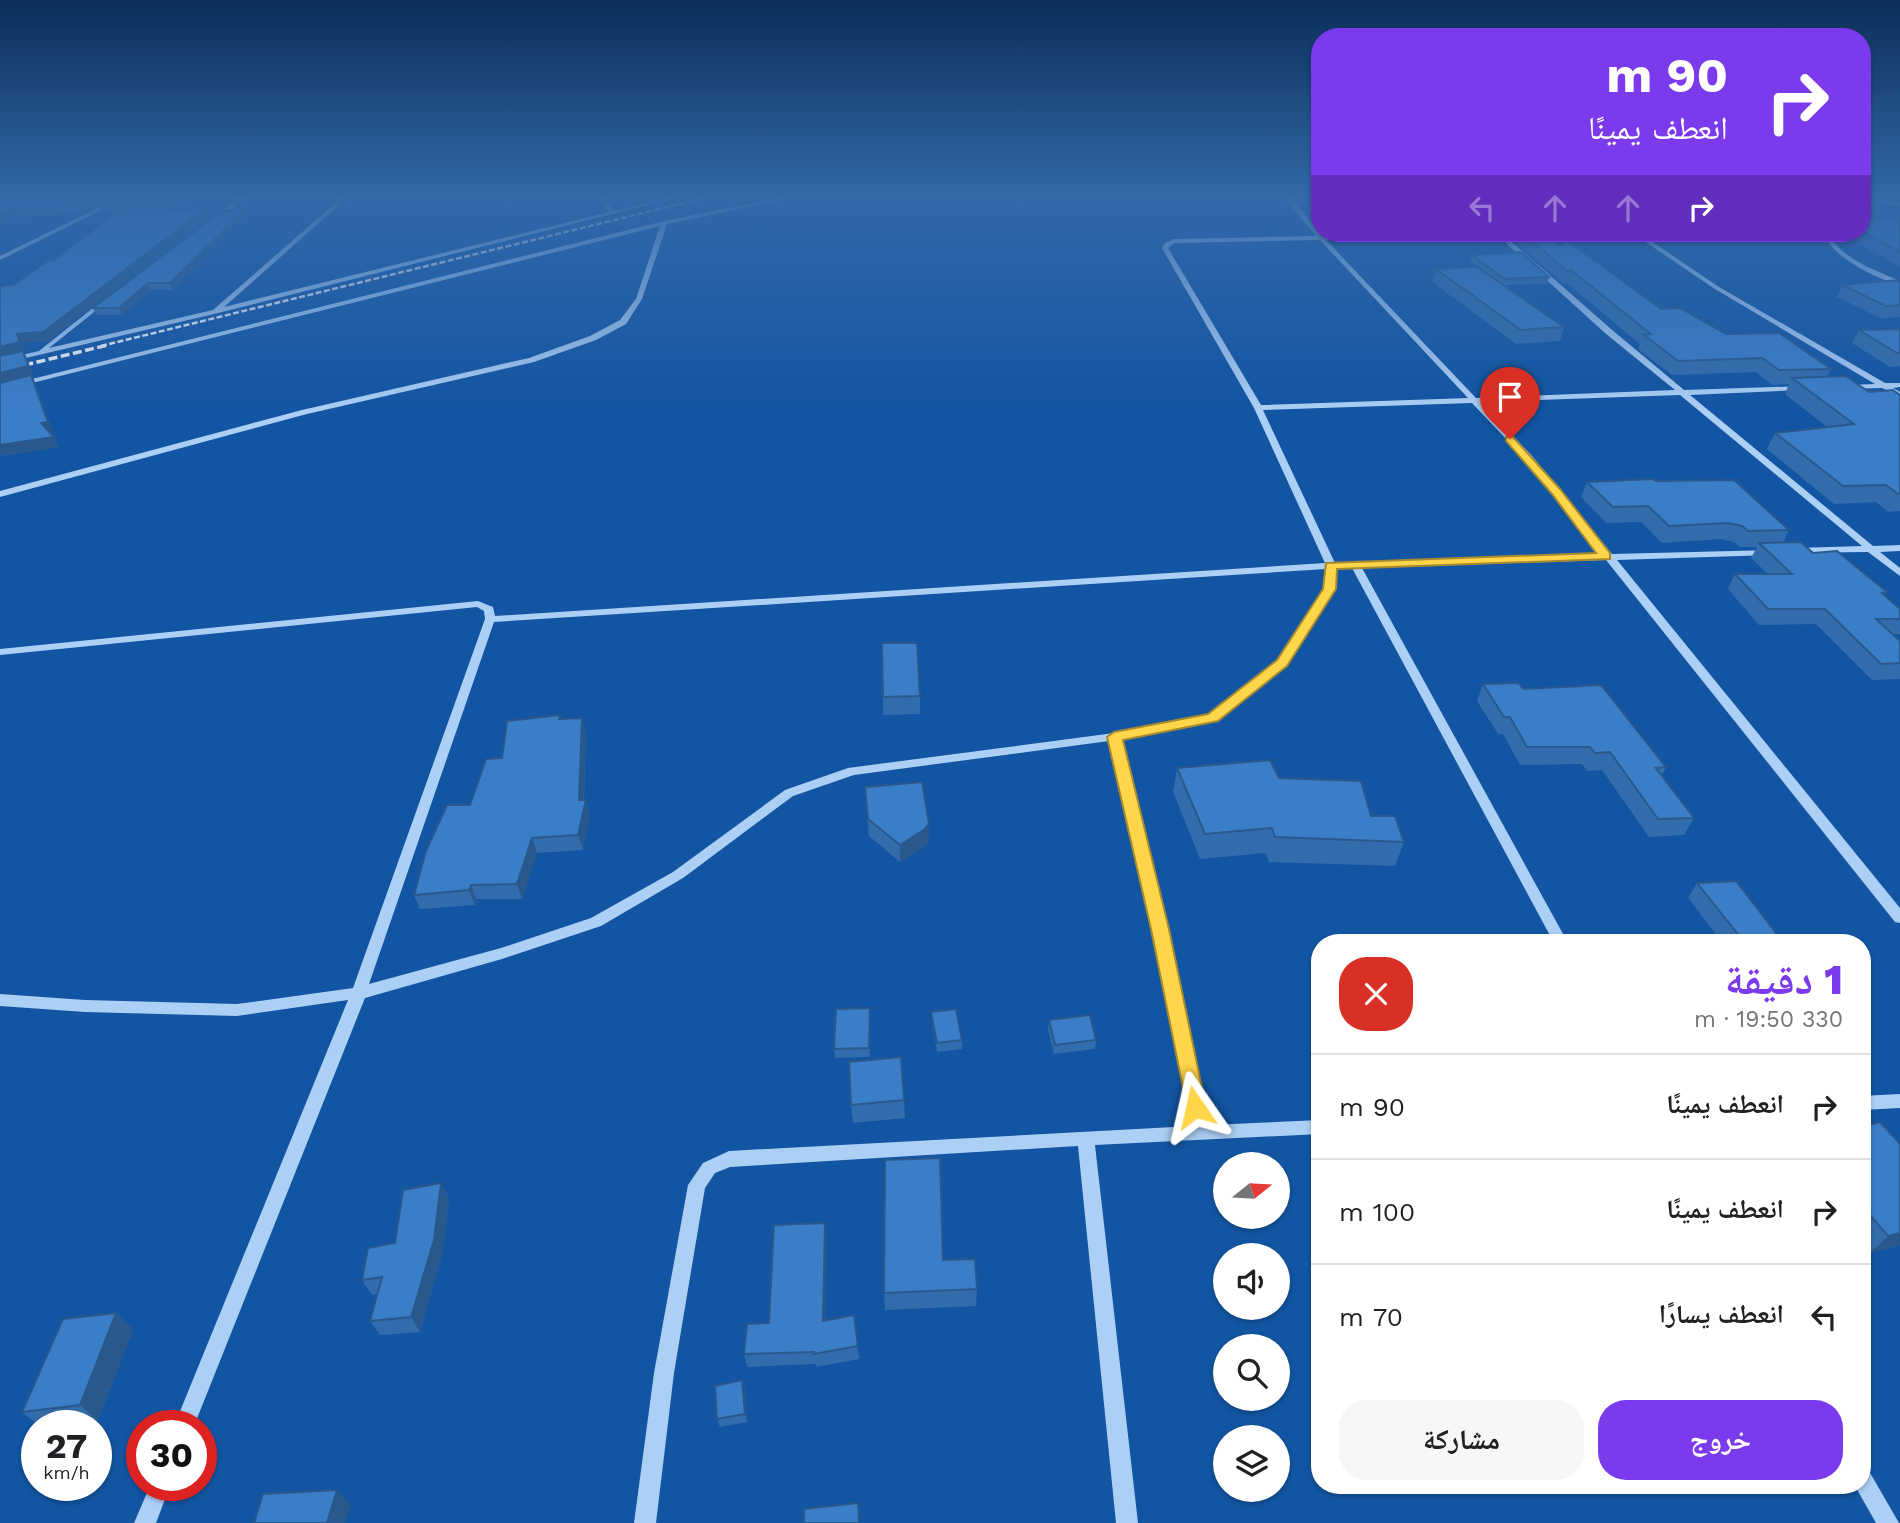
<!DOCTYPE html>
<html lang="ar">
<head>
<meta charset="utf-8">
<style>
	:root { --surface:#fff; --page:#f6f6f6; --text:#202124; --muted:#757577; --line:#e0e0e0; --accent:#7c3aed }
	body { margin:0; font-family:"Work Sans","Noto Naskh Arabic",sans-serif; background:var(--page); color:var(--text); direction:rtl; height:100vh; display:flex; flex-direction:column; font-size:26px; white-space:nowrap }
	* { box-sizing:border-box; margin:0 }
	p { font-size:23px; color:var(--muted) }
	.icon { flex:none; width:38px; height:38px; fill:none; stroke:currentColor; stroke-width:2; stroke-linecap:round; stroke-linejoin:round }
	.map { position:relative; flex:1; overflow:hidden; direction:ltr }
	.panel { position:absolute; left:1311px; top:934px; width:560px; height:560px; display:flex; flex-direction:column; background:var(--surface); border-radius:28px; box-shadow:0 2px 5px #0004; direction:rtl }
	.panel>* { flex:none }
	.top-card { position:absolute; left:1311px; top:28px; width:560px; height:214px; border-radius:28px; box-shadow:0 2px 5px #0004; direction:rtl; background:#7c3aed; color:#fff; overflow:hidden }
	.needle { width:46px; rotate:72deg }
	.buttons { position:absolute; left:1213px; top:1152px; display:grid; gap:14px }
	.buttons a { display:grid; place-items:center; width:77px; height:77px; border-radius:50%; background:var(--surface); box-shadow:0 2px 5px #0004; font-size:35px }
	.speed { position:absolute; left:21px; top:1410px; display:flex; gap:14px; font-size:35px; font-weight:700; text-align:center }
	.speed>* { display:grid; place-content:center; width:91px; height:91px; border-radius:50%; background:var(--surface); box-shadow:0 2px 5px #0004; line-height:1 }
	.speed small { font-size:18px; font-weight:400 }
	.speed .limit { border:10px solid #d22; background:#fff; color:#111 }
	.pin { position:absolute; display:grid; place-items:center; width:60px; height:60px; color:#fff; margin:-72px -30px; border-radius:50% 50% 50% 0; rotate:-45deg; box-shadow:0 0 7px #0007 }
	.pin .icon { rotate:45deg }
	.me { position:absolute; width:77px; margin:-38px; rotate:349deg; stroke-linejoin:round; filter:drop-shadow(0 0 5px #0008) }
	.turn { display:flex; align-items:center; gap:24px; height:147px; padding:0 28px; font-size:32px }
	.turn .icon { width:91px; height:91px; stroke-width:2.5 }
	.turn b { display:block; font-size:49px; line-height:60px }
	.lanes { display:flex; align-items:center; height:66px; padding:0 28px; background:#0003; justify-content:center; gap:35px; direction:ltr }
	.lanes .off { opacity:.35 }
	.round { display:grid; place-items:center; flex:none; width:74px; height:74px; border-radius:28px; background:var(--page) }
	.summary { display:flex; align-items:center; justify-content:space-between; height:119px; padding:0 28px }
	h1 { font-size:42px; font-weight:800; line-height:52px; color:var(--accent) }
	.primary-button { display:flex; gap:14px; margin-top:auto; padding:14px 28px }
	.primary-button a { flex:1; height:80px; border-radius:28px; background:var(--accent); color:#fff; font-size:28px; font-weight:800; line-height:80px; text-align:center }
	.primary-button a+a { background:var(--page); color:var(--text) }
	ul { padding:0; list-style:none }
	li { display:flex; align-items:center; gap:21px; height:105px; padding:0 28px; border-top:2px solid var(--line) }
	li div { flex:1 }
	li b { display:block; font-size:26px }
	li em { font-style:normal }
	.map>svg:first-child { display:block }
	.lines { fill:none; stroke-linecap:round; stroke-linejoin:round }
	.minor { fill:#accff5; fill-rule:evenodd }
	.rail-far1 { stroke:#fff; stroke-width:2.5; stroke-dasharray:6 2.5; stroke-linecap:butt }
	.rail { stroke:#fff; stroke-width:3.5; stroke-dasharray:9 3.5; stroke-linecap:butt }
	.wall { fill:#336cac }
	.shaded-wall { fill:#29588c }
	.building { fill:#3b7ec8; stroke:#29588c; stroke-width:2 }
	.route { fill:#ffd54a; stroke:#a68a30; stroke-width:2 }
</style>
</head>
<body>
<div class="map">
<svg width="1900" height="1523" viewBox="0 0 1900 1523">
	<rect width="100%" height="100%" fill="#1255a2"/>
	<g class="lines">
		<path class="minor" d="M118 198H126L0 260V256Z
			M238 198H245L214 222H210V220Z
			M341 198H347L224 307 609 212 599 198H605L614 211 666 198H676L214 314 0 364V360L39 351 103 300 108 301 49 348 213 310Z
			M779 198H791L667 224 642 299 626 324 596 340 534 362 307 414 0 497V491L302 410 529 358 590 336 620 320 636 299 660 226 0 391V387L664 221Z
			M1285 198H1291L1323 236 1567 233 1564 235 1505 236 1611 329 1684 390 1805 386 1806 388 1802 390 1690 395 1873 546 1900 545V551L1880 552 1900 568V576L1868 552 1792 553V549L1795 548 1862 546 1680 395 1481 402 1532 456 1612 554 1773 550V554L1770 555 1617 560 1900 908V923L1895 922 1606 560 1362 568 1568 943H1554L1352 568 1336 569 1335 589 1286 665 1216 721 1121 740 1167 929 1208 1125 1320 1120V1134L1095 1145 1138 1523H1116L1078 1146 730 1167 715 1173 705 1188 674 1373 656 1523H634L654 1373 688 1185 703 1163 729 1151 1192 1126 1153 929 1109 741 854 775 793 796 683 878 601 926 502 959 365 998 194 1426H174L348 1000 237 1016 85 1012 0 1006V994L85 1000 237 1004 353 988 485 619 484 611 477 607 0 655V649L478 601 493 607 495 616 1325 563 1254 408 1162 248 1165 243 1174 239 1316 236ZM1498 236 1605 333 1675 390 1476 398 1326 240ZM1319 240H1320L1468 398 1261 405 1168 248 1175 243ZM1472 403 1526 460 1601 554 1335 563 1263 410ZM1326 569 1325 589 1278 661 1208 715 1114 733 848 768 785 790 673 872 591 918 501 948 369 984 494 622Z
			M1862 198 1900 202V206L1863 200Z
			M1624 233H1633L1645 237 1719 287 1885 383H1900V387L1893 388 1900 392V397L1882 388 1842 389 1841 387 1845 385 1875 384 1715 289 1641 239Z
			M1822 233H1828C1841 259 1875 270 1900 281V286C1873 276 1836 260 1822 233Z
			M1900 1094V1108L1862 1110V1096Z
			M1862 1468 1869 1471 1899 1523H1876L1855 1486H1862Z
			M150 1486H170L156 1523H134Z"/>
		<path class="rail-far1" d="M101 346 704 198"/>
		<path class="rail" d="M0 371 108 345"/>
	</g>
	<path class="wall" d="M0 198H190L168 211 208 217 48 341 22 343 25 352H23L33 376H32L36 385 53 432 50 433 59 447 0 456 1 286 13 285 54 260 148 211 103 212 100 205 106 201 81 213 16 217 0 226Z
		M1308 198H1320V207Z
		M1862 200 1883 209 1879 218H1900V267L1839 233H1862Z
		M246 216 173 290H151L122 315H96L93 308Z
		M1514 233H1556L1560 245 1661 309 1726 334 1831 369 1827 377 1869 392 1900 395V511L1888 512 1876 502 1834 504 1767 449 1775 433 1827 427 1785 394 1789 384 1772 385 1756 372 1672 375 1638 349 1640 344 1567 283H1563L1512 239Z
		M1472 255 1549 277 1547 284 1504 285 1564 327 1560 341 1516 344 1432 282 1436 269 1486 273 1470 261Z
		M1900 280V317L1880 318 1837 297 1842 285Z
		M1900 329V366L1890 367 1852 343 1859 330Z
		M1656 481 1789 530 1783 543 1813 553 1887 592 1885 595 1900 609V634H1892L1900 641V679L1872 680 1816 624 1759 625 1728 589 1735 574H1768L1751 558 1757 547H1740L1734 542 1721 539 1662 543 1641 522 1606 523 1581 497 1587 482Z
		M1483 684 1523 689 1666 767 1662 775 1694 818 1684 835 1649 837 1602 770 1587 771 1582 764 1520 765 1503 734H1498L1477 701Z
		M920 696V714L883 715V697Z
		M560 715 561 719 586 732 584 800H586L590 815 583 850 537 853 522 899H476L475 905 420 909 414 895 502 758Z
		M1177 768 1279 778 1371 816 1404 842 1395 866 1269 862 1266 853 1200 859 1173 792Z
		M865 787 929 823V841L925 847 900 862 869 836Z
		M1697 883 1783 942 1828 943H1723L1688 898Z
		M870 1008V1057L835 1058 834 1049Z
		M931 1012 962 1040V1049L937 1052 932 1021Z
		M1049 1020 1096 1040 1095 1049 1054 1054 1048 1030Z
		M904 1100 905 1118 853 1123 851 1105Z
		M1862 1127 1900 1144V1245L1870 1253 1862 1244Z
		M441 1183 449 1199 442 1255 420 1332 380 1335 370 1321 377 1294 372 1295 362 1280 395 1243Z
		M825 1223 827 1236 825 1320 854 1315 859 1359 816 1367V1364L747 1367 744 1354 769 1323Z
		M943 1260 977 1289 976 1306 885 1310 884 1293Z
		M116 1313 133 1330 98 1421 54 1426H39L22 1412Z
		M742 1380 745 1388 747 1422 720 1427 717 1419Z"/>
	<path class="shaded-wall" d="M93 198H113L81 213 77 206Z
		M174 198H190L168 211 164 203Z
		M12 209 16 217 0 226V216Z
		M205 209 208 217 48 341 22 343 25 352H23L28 360 33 376H32L36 385 53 432 46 433 0 384V347L17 334Z
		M244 210 246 216 173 290 170 283Z
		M148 283 151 290 122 315 119 308Z
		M54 437 59 447 0 456V445Z
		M582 718 586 732 583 813 586 800 590 815 583 850 578 835Z
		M929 823V841L925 847 900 862V845Z
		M532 838 537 853 522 899 517 884Z
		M471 885 476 899 475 905 469 890Z
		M441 1183 449 1199 442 1255 420 1332 411 1317Z
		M825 1223 827 1236 825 1334 823 1321Z
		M1900 1233V1245L1870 1253 1888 1236Z
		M116 1313 133 1330 98 1421 80 1405Z
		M742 1380 745 1388 747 1422 745 1414Z
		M337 1490 351 1505 345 1523H327Z"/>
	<path class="building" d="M0 198H93L77 206 12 209 0 216Z
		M112 198H174L164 203 100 205Z
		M1862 200 1883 209 1865 210V218H1900V252L1862 231Z
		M205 209 43 332 17 334 20 342 0 347V286L13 285 49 260H54L117 212Z
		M244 210 170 283H148L119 308H93L222 211Z
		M1523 233H1556L1562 237 1557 245H1561L1565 239 1661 309 1680 308 1726 334 1779 333 1831 369 1779 370 1762 358 1678 361 1644 335 1651 334 1571 270 1567 271Z
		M1521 252 1549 277 1505 279 1472 255Z
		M1477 267 1564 327 1521 330 1436 269Z
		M1900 280V305L1886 306 1842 285Z
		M1900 329V353H1897L1859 330Z
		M23 351 28 366 0 373V356Z
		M31 375 48 422 41 423 54 437 0 445V383Z
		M1846 376 1869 392 1893 390 1900 395V494H1898L1886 485 1843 486 1775 433 1854 424 1792 378Z
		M1653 479 1656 481 1734 480 1789 530 1748 531 1742 526 1728 523 1669 526 1648 506 1613 507 1587 482Z
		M1801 542 1813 553 1837 551 1887 592 1882 593 1900 609V619H1876L1900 641V663L1881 664 1825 609H1768L1735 574H1792L1759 543Z
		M882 643H917L920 696 883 697Z
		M1519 683 1523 689 1601 685 1666 767 1656 768 1694 818 1658 819 1610 752 1595 753 1590 747H1527L1510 717H1504L1483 684Z
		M560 715 559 719 582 718 579 800H586L578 835 532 838 517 884 471 885 469 890 414 895 426 851 447 805H470L486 759 502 758 507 721Z
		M1270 760 1279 778 1361 781 1371 816H1395L1404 842 1275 837 1272 828 1205 834 1177 768Z
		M922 782 929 823 925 829 900 845 868 819 865 787Z
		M1736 881 1783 942 1824 938 1828 943H1745L1697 883Z
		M870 1008 869 1048 834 1049 836 1009Z
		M956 1009 962 1040 937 1043 931 1012Z
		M1090 1015 1096 1040 1055 1045 1049 1020Z
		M901 1057 904 1100 851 1105 849 1062Z
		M1880 1122 1900 1144V1233L1888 1236 1862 1206V1127Z
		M940 1158 943 1260 975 1259 977 1289 884 1293 885 1160Z
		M441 1183 434 1240 411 1317 370 1321 382 1277 362 1280 368 1248 395 1243 403 1190Z
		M825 1223 823 1321 854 1315 858 1346 814 1354V1352L744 1354 747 1324 769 1323 774 1225Z
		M116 1313 80 1405 22 1412 63 1319Z
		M742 1380 745 1414 717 1419 715 1386Z
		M337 1490 327 1523H254L263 1494Z
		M858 1503 859 1523H804V1509Z"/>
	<linearGradient id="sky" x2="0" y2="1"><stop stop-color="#0a2f59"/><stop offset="0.48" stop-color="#3368a9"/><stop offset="1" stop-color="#3368a9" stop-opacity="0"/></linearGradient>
	<rect width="1900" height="411" fill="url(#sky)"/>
	<path class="route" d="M1506 437H1513L1560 489 1610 553V559L1337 569 1336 589 1287 666 1218 721 1123 740 1169 929 1206 1107 1203 1113 1195 1116 1188 1113 1151 929 1107 737 1114 732 1208 714 1277 660 1323 589 1326 563 1596 553 1552 494 1506 441Z"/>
</svg>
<div class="buttons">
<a><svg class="needle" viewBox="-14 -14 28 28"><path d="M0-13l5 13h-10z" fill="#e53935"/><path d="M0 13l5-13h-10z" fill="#757577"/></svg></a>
<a><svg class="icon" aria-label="sound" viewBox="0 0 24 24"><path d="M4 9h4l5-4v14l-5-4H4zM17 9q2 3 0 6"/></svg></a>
<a><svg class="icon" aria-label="search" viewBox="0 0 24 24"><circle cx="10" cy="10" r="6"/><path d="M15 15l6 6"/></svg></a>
<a><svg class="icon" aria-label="layers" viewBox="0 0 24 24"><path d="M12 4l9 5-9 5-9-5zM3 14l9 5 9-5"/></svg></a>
</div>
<div class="speed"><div>27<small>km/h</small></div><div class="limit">30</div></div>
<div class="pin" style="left:1510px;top:439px;background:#d93025"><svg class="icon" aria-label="arrive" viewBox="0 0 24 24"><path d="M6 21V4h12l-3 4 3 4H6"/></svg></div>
<svg class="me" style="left:1195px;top:1107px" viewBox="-20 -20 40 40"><path d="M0-17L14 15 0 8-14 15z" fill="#ffd54a" stroke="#fff" stroke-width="4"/></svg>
<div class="top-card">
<div class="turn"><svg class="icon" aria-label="right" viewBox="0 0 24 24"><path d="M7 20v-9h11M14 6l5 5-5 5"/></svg><div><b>90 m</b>انعطف يمينًا</div></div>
<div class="lanes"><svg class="icon off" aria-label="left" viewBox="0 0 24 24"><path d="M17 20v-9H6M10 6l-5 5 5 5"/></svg><svg class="icon off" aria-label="ahead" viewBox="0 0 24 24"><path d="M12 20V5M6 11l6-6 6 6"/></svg><svg class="icon off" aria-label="ahead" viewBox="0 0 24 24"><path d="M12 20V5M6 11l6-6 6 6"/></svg><svg class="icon" aria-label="right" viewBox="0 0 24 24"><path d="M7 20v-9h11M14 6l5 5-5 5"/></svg></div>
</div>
<section class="panel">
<div class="summary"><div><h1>1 دقيقة</h1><p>330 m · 19:50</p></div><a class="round" style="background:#d93025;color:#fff"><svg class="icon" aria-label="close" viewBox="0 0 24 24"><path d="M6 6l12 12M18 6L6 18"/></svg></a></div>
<ul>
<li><svg class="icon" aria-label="right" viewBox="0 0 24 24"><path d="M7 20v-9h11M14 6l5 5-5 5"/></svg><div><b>انعطف يمينًا</b></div><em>90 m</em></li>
<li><svg class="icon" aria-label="right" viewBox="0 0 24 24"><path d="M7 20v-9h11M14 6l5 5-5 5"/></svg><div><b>انعطف يمينًا</b></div><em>100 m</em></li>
<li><svg class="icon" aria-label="left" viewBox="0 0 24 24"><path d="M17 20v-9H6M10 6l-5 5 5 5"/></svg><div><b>انعطف يسارًا</b></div><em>70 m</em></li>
</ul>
<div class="primary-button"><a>خروج</a><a>مشاركة</a></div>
</section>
</div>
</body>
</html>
